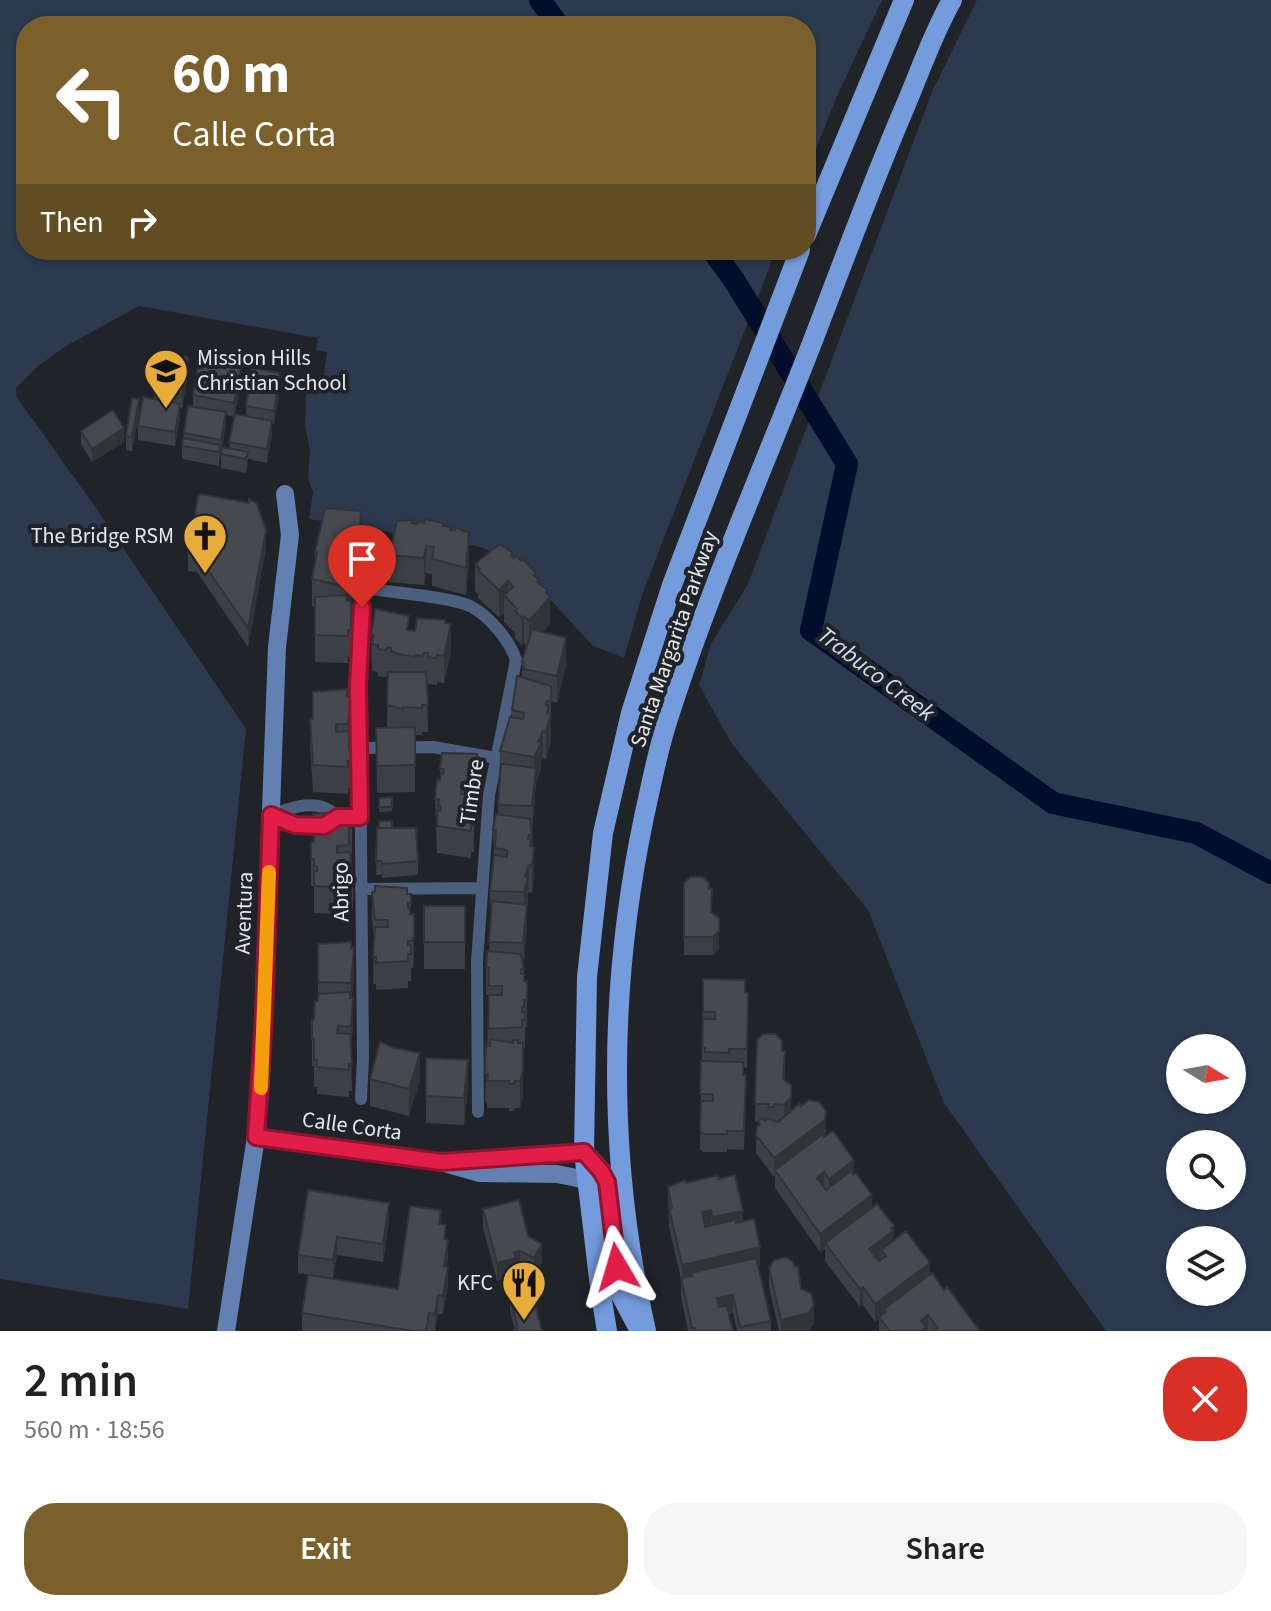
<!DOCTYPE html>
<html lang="en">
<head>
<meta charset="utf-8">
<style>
	:root { --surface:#fff; --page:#f6f6f6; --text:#222; --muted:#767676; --accent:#7b602b }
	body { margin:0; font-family:"Source Sans 3",sans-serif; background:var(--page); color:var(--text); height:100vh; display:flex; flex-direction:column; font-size:30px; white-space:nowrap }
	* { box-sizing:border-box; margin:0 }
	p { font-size:26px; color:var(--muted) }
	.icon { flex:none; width:44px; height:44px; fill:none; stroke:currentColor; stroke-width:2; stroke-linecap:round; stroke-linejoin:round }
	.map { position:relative; height:1331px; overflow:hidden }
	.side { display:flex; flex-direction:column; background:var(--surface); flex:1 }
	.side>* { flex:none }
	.banner { position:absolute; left:16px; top:16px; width:800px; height:244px; border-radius:32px; box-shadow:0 2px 6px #0004; background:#7b602b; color:#fff; overflow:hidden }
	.needle { width:52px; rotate:101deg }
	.tools { position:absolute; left:1166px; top:1034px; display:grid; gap:16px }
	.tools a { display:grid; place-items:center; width:80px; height:80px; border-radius:50%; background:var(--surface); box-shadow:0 2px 6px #0004; font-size:40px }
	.pin { position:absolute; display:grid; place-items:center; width:68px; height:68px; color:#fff; margin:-82px -34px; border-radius:50% 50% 50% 0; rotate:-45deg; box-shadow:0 0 8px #0007 }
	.pin .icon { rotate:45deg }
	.me { position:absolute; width:88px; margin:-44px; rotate:353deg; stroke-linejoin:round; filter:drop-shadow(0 0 6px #0008) }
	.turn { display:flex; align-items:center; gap:28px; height:168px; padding:0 24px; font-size:36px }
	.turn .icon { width:104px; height:104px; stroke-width:2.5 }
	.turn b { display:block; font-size:56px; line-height:68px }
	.then { display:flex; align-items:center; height:76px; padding:0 24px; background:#0003; gap:16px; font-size:30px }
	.round { display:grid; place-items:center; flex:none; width:84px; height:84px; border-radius:32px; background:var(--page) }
	.summary { display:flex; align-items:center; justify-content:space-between; height:136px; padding:0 24px }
	h1 { font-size:48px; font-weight:600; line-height:60px }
	.cta { display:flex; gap:16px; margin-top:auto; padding:16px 24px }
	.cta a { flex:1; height:92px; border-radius:32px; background:var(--accent); color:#fff; font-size:32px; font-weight:600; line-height:92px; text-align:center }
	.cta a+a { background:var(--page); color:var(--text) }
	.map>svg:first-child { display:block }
	.green { fill:#2c394f; fill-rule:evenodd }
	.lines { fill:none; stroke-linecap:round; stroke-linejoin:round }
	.river { stroke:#010e2b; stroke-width:22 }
	.street { stroke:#4c5f7e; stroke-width:12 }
	.secondary { stroke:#6281b2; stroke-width:18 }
	.primary { stroke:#749bdb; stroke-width:20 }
	.wall { fill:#3c4044 }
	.shaded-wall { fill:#313437 }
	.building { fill:#464a4f; stroke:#313437; stroke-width:2 }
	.route-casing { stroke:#92132f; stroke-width:20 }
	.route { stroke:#e11d48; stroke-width:14 }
	.slow { stroke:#f59e0b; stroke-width:14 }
	.labels { text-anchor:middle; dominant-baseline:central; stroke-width:8; stroke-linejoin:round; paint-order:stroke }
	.poi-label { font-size:22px; fill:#e6e8eb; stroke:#202328; text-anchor:end }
	.street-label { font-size:22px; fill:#e6e8eb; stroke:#202328 }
	.water-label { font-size:24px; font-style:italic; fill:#cfdef6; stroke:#202328 }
</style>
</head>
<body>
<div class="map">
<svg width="1271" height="1331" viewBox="0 0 1271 1331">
	<rect width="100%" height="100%" fill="#202328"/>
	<path class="green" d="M0 0H882L837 96 806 174V26H26V250H776L643 592 624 658 593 646 513 559 477 546 309 519 313 492 308 479 310 453 305 424 307 380H323L327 352 316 350 318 338 139 306 66 346 38 366 16 388V396L96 508 246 729 188 1309 0 1279Z
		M977 0H1271V1331H1106L944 1103 868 910 732 744 699 685 711 644 748 584 932 92ZM1180 1048H1232V1100H1180ZM1232 1144V1196H1180V1144ZM1232 1240V1292H1180V1240Z"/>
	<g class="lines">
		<path class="river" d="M540 0 559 26
			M712 250 734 280 847 464 811 630 1053 803 1196 833 1271 873"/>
		<path class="street" d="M364 588C389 592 453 597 472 607 490 617 510 641 516 660L489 795 477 962 478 1112
			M359 748 433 747 496 758
			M271 815C287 809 308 801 325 808 332 811 335 815 343 817
			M271 815C288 822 311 833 329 823
			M361 889 482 888
			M361 1099 363 1058 359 626 371 542"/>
		<path class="secondary" d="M256 1137 441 1162 480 1173 557 1174 587 1180
			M451 1161 584 1152
			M226 1331 256 1137 261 1080 277 647 290 535 285 494"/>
		<path class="primary" d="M806 235 904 0
			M584 1152 601 1171 607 1182 621 1295 638 1327
			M607 1331 601 1295 584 1152 587 977 603 833 631 713 672 585 800 250
			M646 1331C607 1159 608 989 644 817 651 786 657 753 667 722 708 593 763 469 812 343 842 265 871 186 904 109 920 72 932 35 952 0"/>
	</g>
	<path class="wall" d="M188 371 182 409 180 408V418L175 446 138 440V426L154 399V390Z
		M241 381 235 414 246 416V406L280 387 274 424H272V434L267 463 248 459 246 473 221 468V454L229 449 234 417 226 415V426L220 453 219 466 182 459V446L184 433 193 407V395Z
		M139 413 132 451 126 450V436Z
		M81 431 124 442 92 462 81 444Z
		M361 511 360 555H358L355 572H353V599L351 606V657H348V663L315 662V607L312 606V579L315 566V552Z
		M413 523 443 526 450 530 469 560 466 595 432 586V574L426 573 424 585 389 582V555Z
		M266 548 248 647 197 572 188 571V553Z
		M513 557 536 577 539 584 548 595 550 624 543 632 566 665 557 703 551 701V741L546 759 543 758 541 762V770L536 782 532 833 534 874 532 893 528 892 524 966V981H527V1027H525V1047H523V1098L520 1108H515L514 1111H509V1108H487V1101H485L489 995H486V968L489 952 491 918 490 891 494 857 493 830 498 814 500 751 512 717V710L522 678V662L527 646 524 643 522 645 515 638V633L504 622V612L499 617 478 598V594L475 591V564Z
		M445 623 451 651 444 683 437 682V685L428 684 427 680 428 732H422V735H415V792L377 793 376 728 387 727 388 674H387L386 677 378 676V672L372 671 371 635 409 630 415 631Z
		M310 719 351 723 349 746V750H351V788H348V794L313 792 310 746Z
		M440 769 479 770V798L476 797 474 816V852H471V858L437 853 435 799 440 780Z
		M392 797V811L379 812V798Z
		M313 814 352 817V855H350L353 882V909H349V915L314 913V886H311V842H313Z
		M377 828H392L418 861V875L382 878V875H376Z
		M684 883 712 912 719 918V949L713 955H684Z
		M372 892 411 894V914H414V961L413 968H411V981H408V988L376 990V984H373L374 939 372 919Z
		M424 906H465V969H424Z
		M318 944 354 975 352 998 353 1026 351 1047 352 1091H349V1097L317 1094V1087H314V1066H312V1039L318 1001Z
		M703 979 748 993 747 1068 743 1067V1075H746L744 1150 727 1149V1152H703L700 1149Z
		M757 1040 782 1051 785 1069 784 1080 791 1110 826 1129 825 1137 854 1174 872 1207 894 1240 930 1274 980 1331H879V1319L875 1322 863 1305 860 1307 825 1261V1249L820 1252 775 1188V1175L774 1177 756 1153 757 1127 758 1125V1122H755Z
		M426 1058 468 1087 464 1125 426 1123Z
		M370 1079 420 1080 409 1116 370 1106Z
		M718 1179 743 1222 760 1265 758 1266 771 1321V1331H737L733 1313 729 1314 733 1331H688L681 1297V1279L669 1227 668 1187 686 1183Z
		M308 1190 389 1221 383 1262 337 1255 333 1278 298 1273V1255Z
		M483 1209 528 1236 542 1262 534 1277 520 1269 516 1270V1276L497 1281 483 1227Z
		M441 1225 446 1239 448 1258 446 1267 448 1285 443 1314H438L435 1331H302V1313L398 1289Z
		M769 1268 801 1289 814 1323 809 1331H779L769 1287Z
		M510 1298 542 1331 515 1329 510 1312Z"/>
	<path class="shaded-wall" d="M188 357V371L182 409V395Z
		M241 367V381L234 417V403Z
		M280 373V387L274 424V411Z
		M139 399V413L132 451V437Z
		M180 404V418L175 446V432Z
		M226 412V426L221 454V440Z
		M272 421V434L267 463V449Z
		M124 428V442L92 462V449Z
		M358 528V555L355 572V545Z
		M266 530V548L248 647V628Z
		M469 533V560L466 595V568Z
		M426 546V573L424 585V558Z
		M353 552V599L348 614V587Z
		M508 581V599L504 595V612L499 617V590Z
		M548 590V599L550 597V624L529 648V621Z
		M524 616V643L522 645V618Z
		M451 624V651L444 683V656Z
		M566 638V665L557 703V676Z
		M551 686V741L546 759V705L547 701 549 722 551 714Z
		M351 696V723L348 751V724Z
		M543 731V758L541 762V770L536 782 532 833 534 757 538 742Z
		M476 770V797L474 816V789Z
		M534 847V874L532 893V866Z
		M529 865 528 904 527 909V932L523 970 524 892 525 876Z
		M719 931V949L713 955V937Z
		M414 934V961L413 968V941Z
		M354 948V975L351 1010V983Z
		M353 998V1026L351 1054V1027Z
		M420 1053V1080L409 1116V1089Z
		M468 1060V1087L464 1125V1098Z
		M523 1071V1098L520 1108V1081Z
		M791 1085V1117L784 1123V1105Z
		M826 1111 825 1138 775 1170V1175L774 1177V1158Z
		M854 1160V1178L829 1197V1179Z
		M824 1172V1191L817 1178Z
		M872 1195V1213L825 1243V1249L820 1252V1234Z
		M389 1203V1221L383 1262V1244Z
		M711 1210V1228L702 1230V1212Z
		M743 1211V1229L712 1236V1217Z
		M894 1226 893 1249 881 1250V1258L869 1267V1249Z
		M337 1237V1255L333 1278V1260Z
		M448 1240V1258L444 1285V1266Z
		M542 1244V1262L534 1277V1258Z
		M760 1247V1265L682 1283V1265Z
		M520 1251V1269L516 1270V1276L497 1281V1263L514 1252Z
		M930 1263V1281L886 1312 884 1309V1316L879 1317V1319L875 1322V1304Z
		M448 1267V1285L443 1314V1296Z
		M863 1287V1305L860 1307V1289Z
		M438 1295V1314L435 1331V1314Z
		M733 1295V1313L717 1317V1298Z
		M814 1305V1323L809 1331H781V1320Z
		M928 1315V1331H920L921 1321Z"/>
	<path class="building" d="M161 352 188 357 182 395 154 390Z
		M199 360 241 367 234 403 193 395Z
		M252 368 280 373 274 411 246 406Z
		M143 397 180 404 175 432 138 426Z
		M132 398 139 399 132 437 126 436Z
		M188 406 226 412 221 440 184 433Z
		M113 410 124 428 92 449 81 431Z
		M235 414 272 421 267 449 229 442Z
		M183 438 220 445 219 452 182 446Z
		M222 447 248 452 246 459 221 454Z
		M201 494 249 503V499L257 504 266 530 248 628 197 554 188 553 198 497Z
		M325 508 361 511 360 528H358L355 545 342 543 341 550 353 552 350 571 353 572 348 587 312 579 317 552H315Z
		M425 519 443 523V526L450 527V530H455V527L469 533 466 568 432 559 434 547 426 546 424 558 389 555 397 521 413 520 412 523 417 524V522L424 523Z
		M500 544 513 553 511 555 514 558 516 556 521 561 523 559 536 573 534 575 539 580 537 582 548 590 546 592 550 597 529 621 524 616 522 618 515 611 517 609 504 595 513 587 508 581 499 590 478 570 480 569 475 564Z
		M347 595V601H351V630H348V636L315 635V597Z
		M375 609 409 616 407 630 415 631 417 618 445 620V623L451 624 444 656 437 655V658L428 657V653H424L423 656 416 655V657L398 654 391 651V648L387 647 386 650 378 649V645L372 644 373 635H371Z
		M532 629 566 638 557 676 523 669 524 663 522 662Z
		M388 672H426L428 705H422V708L403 707V709L387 705Z
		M517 676 551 686V702L547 701 546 705 549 706 547 713 551 714 546 732 543 731 538 742 541 743 534 757 500 751 510 717 523 719 524 713 512 710Z
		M347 689V696H351L348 724H336V732L349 731V750H351V761H348V767L313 765 310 719H313V692Z
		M415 727V765L377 766 376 728Z
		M442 753 477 754 479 770H476L474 789 462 788 461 794 474 796V825H471V831L437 826V810L440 811 441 806H438L439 799H435L437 779 440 780 441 773 443 774 444 769H440Z
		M501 764 536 768 532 806 498 805Z
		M392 797V807H379V798Z
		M349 811V817H352V828H349V845L337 846V853L350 852 353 882H349V888L314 886V871H317V866H314V859H311V842H314V833H316V829H314L313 814Z
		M496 814 530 819 532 835H529L528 839H531L530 846 534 847 532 866 529 865 525 876 528 877 524 892 490 891 494 855 507 857V850L495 848 496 830H493Z
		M379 821H392V828H379Z
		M377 828H416L418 861 382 864V861H376Z
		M690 877H703L709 883V889H712L711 912 719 918V931L713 937H684V883Z
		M375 886 407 888V894H411V903H408V908H410V914H414V934L413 941H408V945H411V954H408V961L376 963V957H373L375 927H388V920H375L372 892H375Z
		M492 901 527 905 523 943 489 942Z
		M424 906H465V942H424Z
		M351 942V948H354L351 983 318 982V944Z
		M487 951 521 954 524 969H521V974H524V981H527V1000H524V1007H522V1012H525V1020H522V1027L488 1029 489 995H502V986H489V968H486Z
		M703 979 745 980V992L748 993 747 1049H729V1053L705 1052V1048H702L703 1019H715V1012H703Z
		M350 992V998H353L351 1027 338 1026 337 1033 350 1034 352 1064H349V1070L317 1067V1060H314V1039H312V1020H314L315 1001H318V994Z
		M763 1034H776L782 1041V1051H785L783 1079 791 1085V1098L784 1105 774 1104V1107H768L769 1104H755L757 1040Z
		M490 1039 513 1043V1040H518V1043H523V1071L520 1081H515L514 1084H509V1081H487L488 1074H485L486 1045 490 1046Z
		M380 1042 394 1048 420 1053 409 1089 370 1079Z
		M426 1058 468 1060 464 1098 426 1096Z
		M701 1061 743 1062V1075H746L744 1131H727V1134H703L700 1131 701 1101H713V1094H700Z
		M809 1100 819 1102 826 1111 825 1120 774 1158 756 1135 757 1127 760 1124 758 1121 763 1118 765 1121 767 1118 778 1122 800 1103 801 1106Z
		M833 1131 854 1160 829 1179 824 1172 817 1178 826 1190 851 1171 853 1175 856 1173 872 1195 820 1234 775 1170 823 1134 824 1137Z
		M718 1175V1179L735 1175 743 1211 712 1217 711 1210 702 1212 705 1227 735 1220 736 1223 754 1219 760 1247 682 1265 669 1208H672L668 1187 685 1180 686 1183Z
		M308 1190 389 1203 383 1244 337 1237 333 1260 298 1255Z
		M519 1200 528 1236 542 1244 534 1258 520 1251 514 1252 516 1258 497 1263 483 1209Z
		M877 1204 894 1226 891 1228 893 1231 869 1249 879 1261 886 1256 881 1250 906 1231 930 1263 875 1304 863 1287 860 1289 825 1243Z
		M410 1206 441 1210 439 1224 446 1225 444 1239 448 1240 444 1266 448 1267 443 1296 438 1295 435 1314 429 1313 426 1331H413L302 1313 308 1275 398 1289Z
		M786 1257 793 1262 795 1267 798 1266 801 1289 811 1293 814 1305 809 1313 781 1320 769 1268 774 1260Z
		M756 1258 771 1321 740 1327 733 1295 717 1298 719 1307 727 1306 733 1331H696L695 1328H692L681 1278 692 1276 691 1273Z
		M932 1273 944 1290 947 1287 980 1331H933L938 1328 928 1315 921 1321 926 1327 920 1331H890L879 1317 886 1312 884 1309Z
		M532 1293 542 1331H514V1329L518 1328 510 1298Z"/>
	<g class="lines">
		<g class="route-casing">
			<path id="route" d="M362 607 358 685 360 817H338L324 826 295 825 271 815 264 1016 256 1137 441 1162 584 1152 601 1171 607 1182 617 1267"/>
		</g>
		<use href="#route" class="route"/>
		<path class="slow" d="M261 1088 269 872"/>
	</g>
	<defs>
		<g id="school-pin" transform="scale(2.3)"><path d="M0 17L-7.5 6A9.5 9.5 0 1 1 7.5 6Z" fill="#e7ac37" stroke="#202328"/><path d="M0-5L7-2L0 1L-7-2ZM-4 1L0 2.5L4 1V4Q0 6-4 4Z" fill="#111"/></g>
		<g id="church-pin" transform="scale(2.3)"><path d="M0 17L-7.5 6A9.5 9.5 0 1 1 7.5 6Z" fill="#e7ac37" stroke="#202328"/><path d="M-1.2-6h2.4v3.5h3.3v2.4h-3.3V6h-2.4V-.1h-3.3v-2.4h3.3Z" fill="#111"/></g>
		<g id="restaurant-pin" transform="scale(2.3)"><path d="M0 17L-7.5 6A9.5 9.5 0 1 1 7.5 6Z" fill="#e7ac37" stroke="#202328"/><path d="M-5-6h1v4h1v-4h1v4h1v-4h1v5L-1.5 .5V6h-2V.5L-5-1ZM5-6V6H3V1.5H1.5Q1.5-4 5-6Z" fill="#111"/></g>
	</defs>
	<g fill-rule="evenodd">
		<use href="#school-pin" x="166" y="371"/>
		<use href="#church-pin" x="205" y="536"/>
		<use href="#restaurant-pin" x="524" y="1283"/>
	</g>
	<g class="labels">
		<g class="poi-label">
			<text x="197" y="358" text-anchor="start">Mission Hills<tspan x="197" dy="25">Christian School</tspan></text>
			<text x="174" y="536">The Bridge RSM</text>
			<text x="493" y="1283">KFC</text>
		</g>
		<g class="street-label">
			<text transform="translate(674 639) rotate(-71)">Santa Margarita Parkway</text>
			<text transform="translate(472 792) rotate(-82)">Timbre</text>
			<text transform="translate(341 892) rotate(-91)">Abrigo</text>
			<text transform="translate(244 913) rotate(-88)">Aventura</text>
			<text transform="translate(352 1126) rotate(8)">Calle Corta</text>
		</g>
		<g class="water-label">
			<text transform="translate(876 674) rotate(37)">Trabuco Creek</text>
		</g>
	</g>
</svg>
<div class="tools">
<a><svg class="needle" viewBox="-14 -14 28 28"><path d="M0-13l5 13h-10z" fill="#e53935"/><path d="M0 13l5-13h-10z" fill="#767676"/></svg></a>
<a><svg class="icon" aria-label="search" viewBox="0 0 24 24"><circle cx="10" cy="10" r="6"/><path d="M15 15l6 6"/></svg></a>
<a><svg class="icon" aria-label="layers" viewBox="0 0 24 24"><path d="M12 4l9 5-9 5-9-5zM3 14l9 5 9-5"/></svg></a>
</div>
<div class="pin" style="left:362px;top:607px;background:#d93025"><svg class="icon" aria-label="arrive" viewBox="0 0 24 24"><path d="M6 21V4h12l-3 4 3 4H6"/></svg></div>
<svg class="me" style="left:617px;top:1267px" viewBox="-20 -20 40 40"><path d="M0-17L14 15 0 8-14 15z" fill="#e11d48" stroke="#fff" stroke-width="4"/></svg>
<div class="banner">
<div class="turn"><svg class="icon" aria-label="left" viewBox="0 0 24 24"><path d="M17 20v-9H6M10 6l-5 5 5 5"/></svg><div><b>60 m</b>Calle Corta</div></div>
<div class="then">Then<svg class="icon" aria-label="right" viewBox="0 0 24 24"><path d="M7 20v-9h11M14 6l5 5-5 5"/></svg></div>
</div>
</div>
<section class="side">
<div class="summary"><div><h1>2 min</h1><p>560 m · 18:56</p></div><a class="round" style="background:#d93025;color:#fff"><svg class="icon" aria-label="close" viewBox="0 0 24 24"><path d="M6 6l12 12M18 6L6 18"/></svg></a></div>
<div class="cta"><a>Exit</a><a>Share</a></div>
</section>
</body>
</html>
